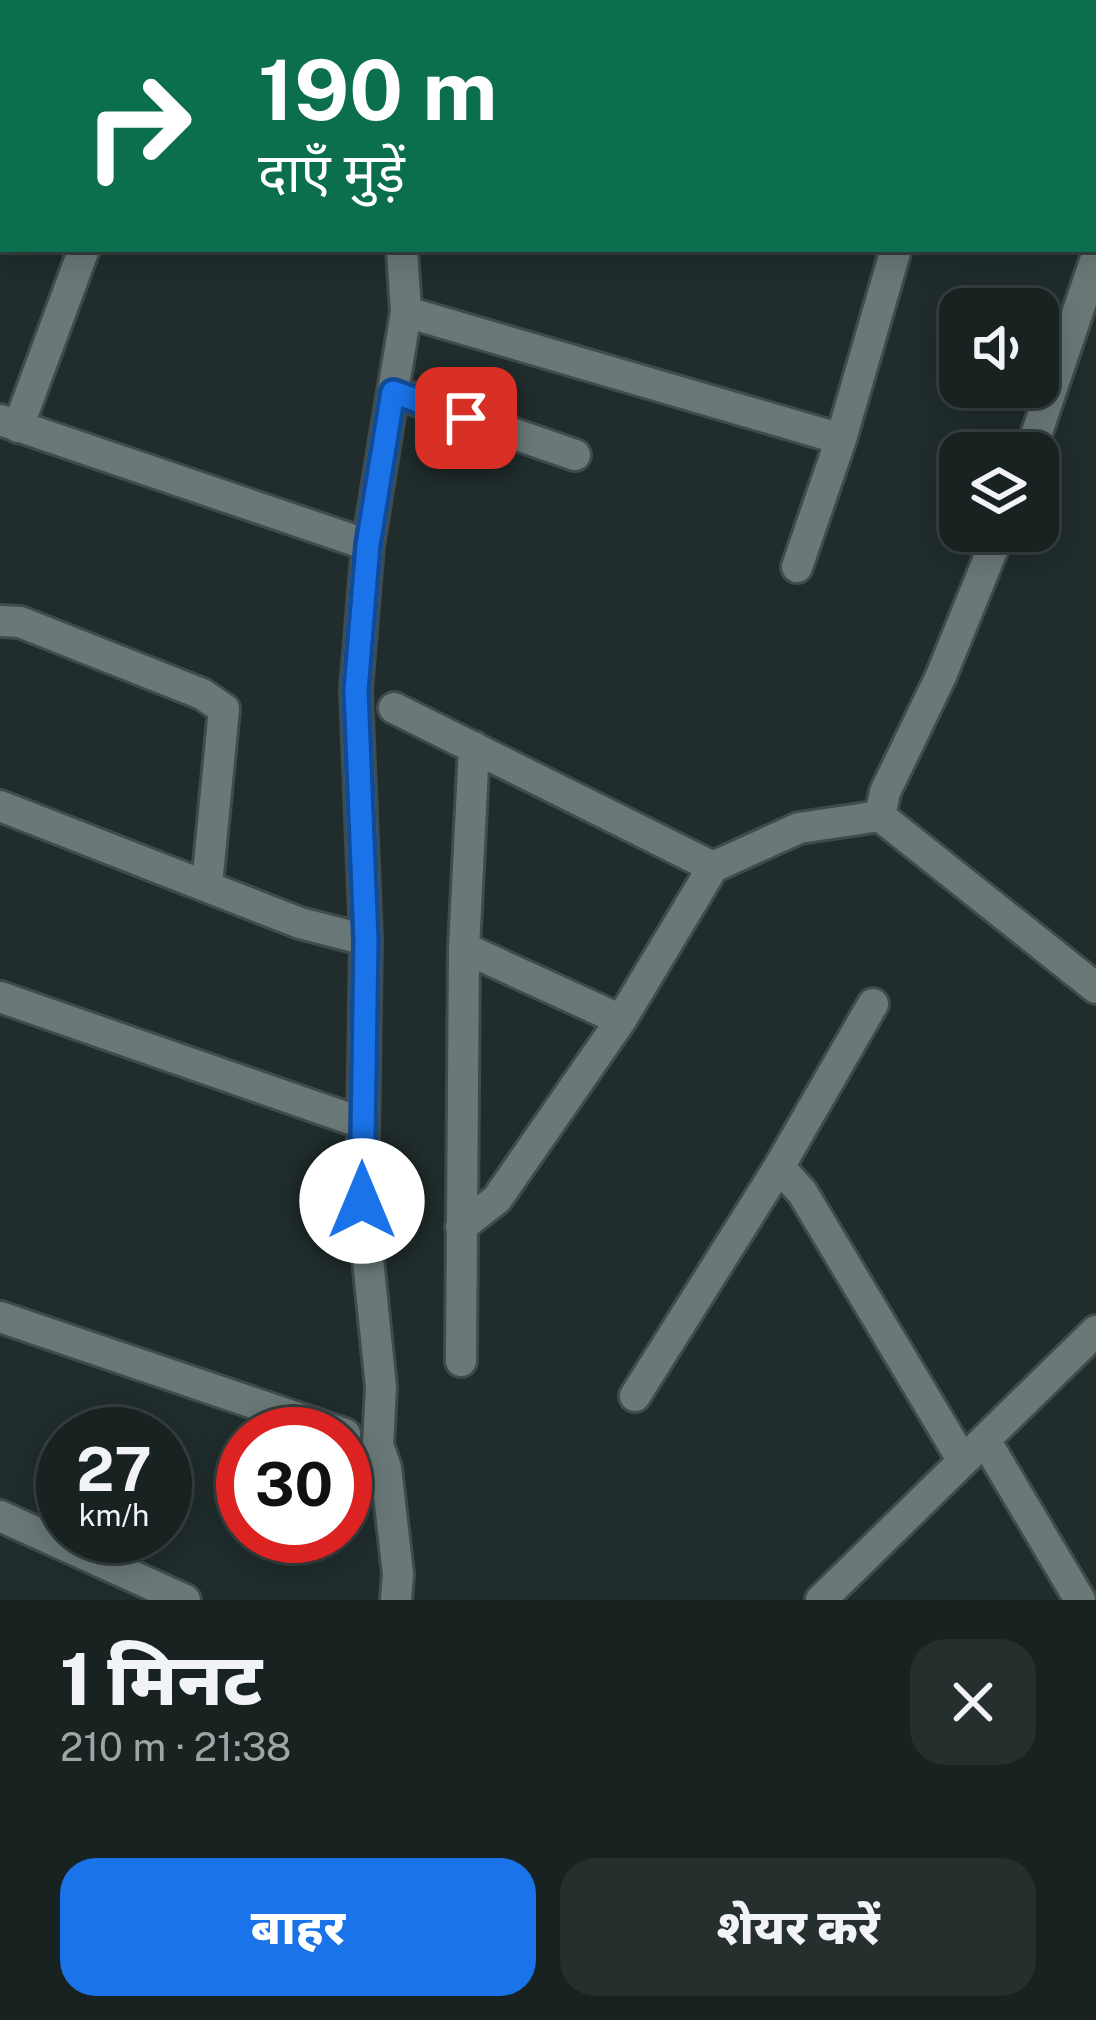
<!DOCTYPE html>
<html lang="hi">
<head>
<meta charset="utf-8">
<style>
	:root { --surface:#182221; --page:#252f2e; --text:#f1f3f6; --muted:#9fa4a5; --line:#363f3f; --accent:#1a73e8 }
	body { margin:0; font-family:"Public Sans","Noto Sans Devanagari",sans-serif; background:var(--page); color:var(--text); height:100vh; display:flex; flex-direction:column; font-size:45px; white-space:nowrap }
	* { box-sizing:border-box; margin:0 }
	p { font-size:39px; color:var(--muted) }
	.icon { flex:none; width:66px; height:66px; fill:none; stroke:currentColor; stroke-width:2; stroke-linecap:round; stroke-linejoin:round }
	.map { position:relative; height:1600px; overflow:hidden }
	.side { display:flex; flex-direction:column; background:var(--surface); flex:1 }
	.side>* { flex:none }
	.guide { position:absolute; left:0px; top:0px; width:1098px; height:252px; box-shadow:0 6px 30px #0003,0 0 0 3px var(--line); background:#0b6e4f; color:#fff; overflow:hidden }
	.buttons { position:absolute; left:939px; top:288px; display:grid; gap:24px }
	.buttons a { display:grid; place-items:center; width:120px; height:120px; border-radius:24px; background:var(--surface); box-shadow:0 6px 30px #0003,0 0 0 3px var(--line); font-size:60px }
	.speed { position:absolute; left:36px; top:1407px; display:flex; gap:24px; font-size:60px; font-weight:700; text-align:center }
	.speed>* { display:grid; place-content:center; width:156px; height:156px; border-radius:50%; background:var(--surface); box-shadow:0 6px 30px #0003,0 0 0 3px var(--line); line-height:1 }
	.speed small { font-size:30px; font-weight:400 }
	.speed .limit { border:18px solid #d22; background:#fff; color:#111 }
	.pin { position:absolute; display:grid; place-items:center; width:102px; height:102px; color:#fff; margin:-51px; border-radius:24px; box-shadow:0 6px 18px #0006 }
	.me { position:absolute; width:132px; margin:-66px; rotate:0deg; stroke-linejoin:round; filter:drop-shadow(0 0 9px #0008) }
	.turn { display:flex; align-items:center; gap:42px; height:252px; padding:0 60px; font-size:54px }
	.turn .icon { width:156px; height:156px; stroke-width:2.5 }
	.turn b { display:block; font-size:84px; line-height:102px }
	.round { display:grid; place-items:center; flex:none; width:126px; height:126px; border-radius:36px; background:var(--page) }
	.summary { display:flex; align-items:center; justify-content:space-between; height:204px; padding:0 60px }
	h1 { font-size:72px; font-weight:800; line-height:90px }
	.primary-button { display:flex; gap:24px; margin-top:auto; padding:24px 60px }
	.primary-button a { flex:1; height:138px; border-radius:36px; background:var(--accent); color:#fff; font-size:48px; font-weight:800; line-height:138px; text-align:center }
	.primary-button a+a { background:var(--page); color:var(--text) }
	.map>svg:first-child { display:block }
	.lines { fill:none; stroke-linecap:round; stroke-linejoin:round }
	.minor-casing { stroke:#404b4b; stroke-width:36 }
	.minor { stroke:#6a7978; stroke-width:30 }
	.route-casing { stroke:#114b97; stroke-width:30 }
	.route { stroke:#1a73e8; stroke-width:21 }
</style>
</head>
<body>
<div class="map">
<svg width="1096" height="1600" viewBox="0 0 1096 1600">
	<rect width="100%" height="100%" fill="#202d2c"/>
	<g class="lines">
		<g class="minor-casing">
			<path id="minor" d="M119 0 120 3
				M391 0V3
				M779 0 788 3
				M1088 0 1096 3
				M976 3 977 0
				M0 76 3 77
				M406 312 841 439
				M393 392 575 455
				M0 420 368 545
				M18 427 84 249
				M1030 453 1096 258
				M797 567 841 439 896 249
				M0 621 20 622 202 694 224 709 207 885
				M394 708 713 867
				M0 806 300 923 366 940
				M880 816 1096 988
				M464 948 621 1020
				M0 997 362 1123
				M779 1167 802 1192 963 1461
				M461 1227 497 1199 621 1020 713 867 799 828 880 816 885 792 941 676 1000 531
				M0 1317 345 1434
				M461 1361 464 948 474 747
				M635 1396 779 1167 873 1004
				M985 1440 1080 1600
				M0 1516 185 1600
				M396 1600 398 1574 386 1468 378 1445 381 1387 362 1201 366 940 356 690 368 545 406 312 402 249
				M821 1600 1096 1331"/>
		</g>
		<use href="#minor" class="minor"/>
	</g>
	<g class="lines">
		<g class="route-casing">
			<path id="route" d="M362 1201 366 940 356 690 368 545 393 392 466 418"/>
		</g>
		<use href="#route" class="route"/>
	</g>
</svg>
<div class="buttons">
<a><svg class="icon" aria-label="sound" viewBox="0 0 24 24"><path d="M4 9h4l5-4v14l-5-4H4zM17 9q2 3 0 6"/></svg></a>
<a><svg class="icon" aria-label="layers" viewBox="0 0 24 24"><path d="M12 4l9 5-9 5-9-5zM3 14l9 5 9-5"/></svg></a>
</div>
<div class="speed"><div>27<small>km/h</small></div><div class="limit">30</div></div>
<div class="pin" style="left:466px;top:418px;background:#d93025"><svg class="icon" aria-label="arrive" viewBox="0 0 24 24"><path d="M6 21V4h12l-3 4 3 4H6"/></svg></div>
<svg class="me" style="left:362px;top:1201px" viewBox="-20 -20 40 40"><circle r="19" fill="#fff"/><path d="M0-13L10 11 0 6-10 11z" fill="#1a73e8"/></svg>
<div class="guide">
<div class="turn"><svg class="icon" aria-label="right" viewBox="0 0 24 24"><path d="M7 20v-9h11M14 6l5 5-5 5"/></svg><div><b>190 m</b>दाएँ मुड़ें</div></div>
</div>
</div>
<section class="side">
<div class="summary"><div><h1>1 मिनट</h1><p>210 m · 21:38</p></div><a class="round"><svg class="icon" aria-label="close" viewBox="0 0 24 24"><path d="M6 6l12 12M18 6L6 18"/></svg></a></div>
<div class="primary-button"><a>बाहर</a><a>शेयर करें</a></div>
</section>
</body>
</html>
